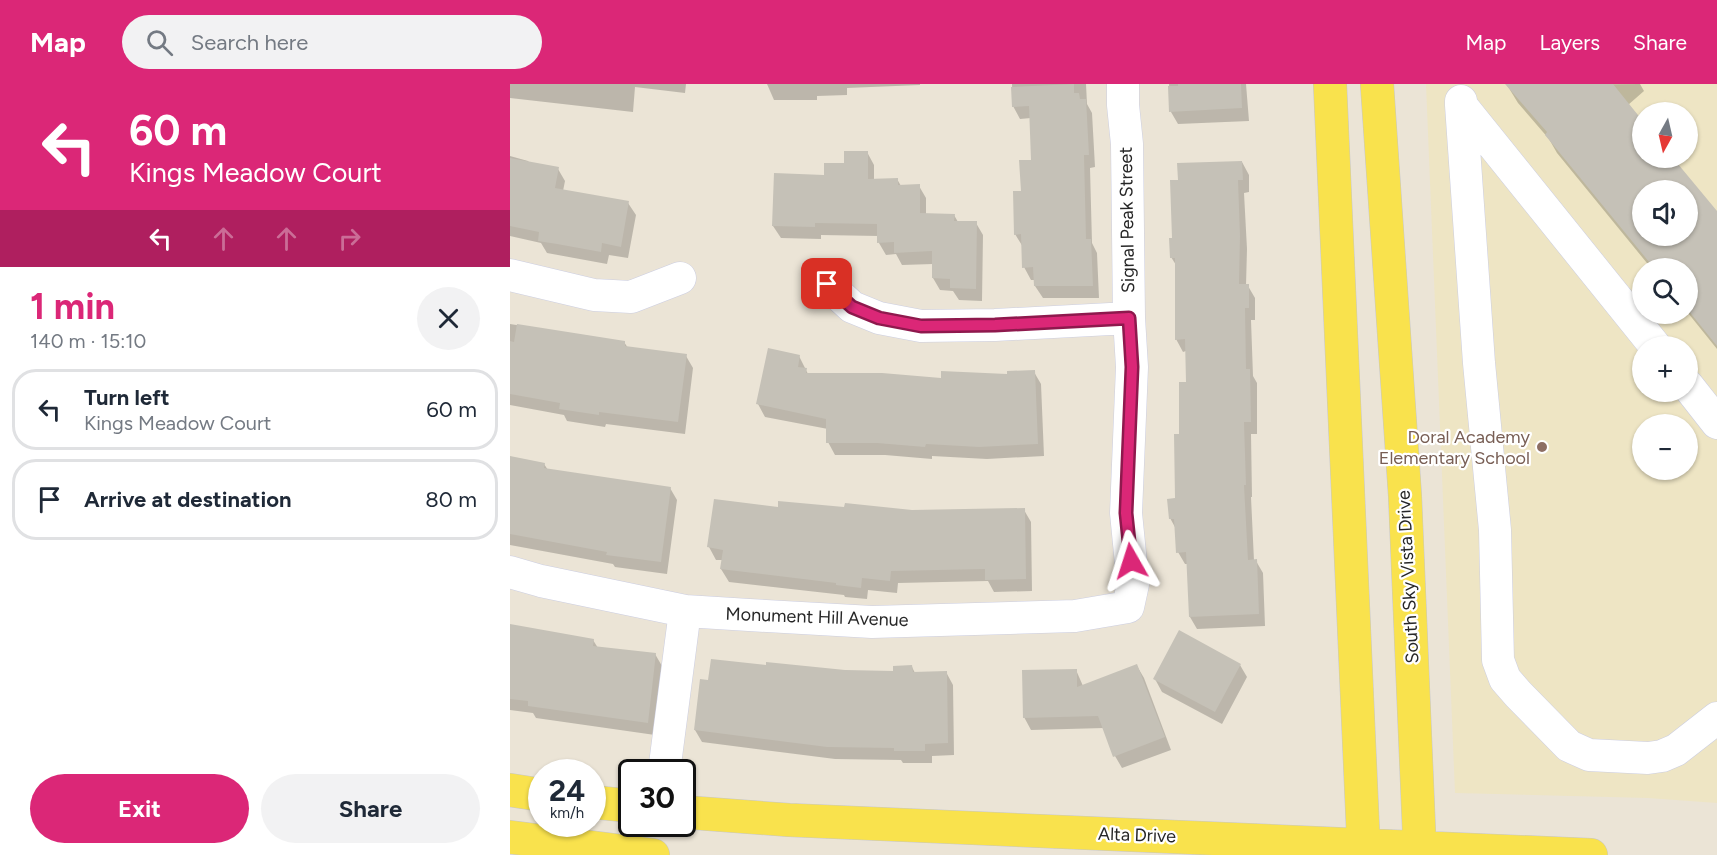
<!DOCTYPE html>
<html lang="en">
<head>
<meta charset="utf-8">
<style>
	:root { --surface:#fff; --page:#f2f2f3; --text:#1f2937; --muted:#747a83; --line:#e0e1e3; --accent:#db2777 }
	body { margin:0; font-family:Figtree,sans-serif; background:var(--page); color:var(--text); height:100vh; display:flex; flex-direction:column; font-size:22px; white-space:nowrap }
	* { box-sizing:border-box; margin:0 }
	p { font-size:20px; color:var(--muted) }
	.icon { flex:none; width:33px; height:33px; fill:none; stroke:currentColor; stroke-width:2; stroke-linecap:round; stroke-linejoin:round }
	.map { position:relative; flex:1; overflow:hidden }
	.panel { display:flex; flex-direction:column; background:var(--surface); width:510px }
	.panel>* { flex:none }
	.banner { background:#db2777; color:#fff; overflow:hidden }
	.needle { width:39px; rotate:188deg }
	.buttons { position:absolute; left:1122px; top:18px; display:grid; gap:12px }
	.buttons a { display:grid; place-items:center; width:66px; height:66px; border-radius:50%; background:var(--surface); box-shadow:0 2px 4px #0004; font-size:30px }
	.speed { position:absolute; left:18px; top:675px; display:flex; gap:12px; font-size:30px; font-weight:700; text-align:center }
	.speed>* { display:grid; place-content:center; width:78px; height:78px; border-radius:50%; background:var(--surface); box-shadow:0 2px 4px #0004; line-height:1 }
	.speed small { font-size:15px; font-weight:400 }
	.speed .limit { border:3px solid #111; border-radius:9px; background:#fff; color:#111 }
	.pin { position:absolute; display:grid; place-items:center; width:51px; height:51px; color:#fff; margin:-26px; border-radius:12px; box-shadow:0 3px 9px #0006 }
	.me { position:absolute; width:66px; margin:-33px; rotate:354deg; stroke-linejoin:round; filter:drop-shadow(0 0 4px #0008) }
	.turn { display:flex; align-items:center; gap:21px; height:126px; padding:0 30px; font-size:27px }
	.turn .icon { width:78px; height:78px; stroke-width:2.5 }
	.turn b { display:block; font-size:42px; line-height:51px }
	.lanes { display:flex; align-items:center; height:57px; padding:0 30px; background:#0003; justify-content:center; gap:30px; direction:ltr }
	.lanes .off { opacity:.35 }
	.round { display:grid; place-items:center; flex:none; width:63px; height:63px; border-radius:32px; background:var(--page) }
	.overview { display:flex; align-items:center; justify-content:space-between; height:102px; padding:0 30px }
	h1 { font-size:36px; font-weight:700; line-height:45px; color:var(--accent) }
	.primary-button { display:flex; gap:12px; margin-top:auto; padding:12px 30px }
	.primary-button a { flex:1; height:69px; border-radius:36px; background:var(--accent); color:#fff; font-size:24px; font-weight:700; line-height:69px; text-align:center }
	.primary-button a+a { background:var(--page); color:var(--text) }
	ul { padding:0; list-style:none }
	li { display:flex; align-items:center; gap:18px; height:81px; margin:0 12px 9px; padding:0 18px; border:3px solid var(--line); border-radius:24px }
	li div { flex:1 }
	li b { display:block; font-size:22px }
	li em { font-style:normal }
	header { display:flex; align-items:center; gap:36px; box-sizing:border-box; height:84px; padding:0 30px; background:var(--accent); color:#fff }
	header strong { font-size:28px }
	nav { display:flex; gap:33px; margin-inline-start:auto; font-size:21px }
	.search { width:420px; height:54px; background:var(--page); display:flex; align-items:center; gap:15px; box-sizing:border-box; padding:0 21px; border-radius:33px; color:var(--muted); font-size:22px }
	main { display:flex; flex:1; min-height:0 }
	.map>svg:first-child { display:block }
	.education { fill:#eee5c4; fill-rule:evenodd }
	.shadow { fill:#0003; fill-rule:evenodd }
	.building { fill:#c5c1b7; fill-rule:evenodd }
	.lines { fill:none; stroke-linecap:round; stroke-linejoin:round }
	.minor-casing { stroke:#cccee1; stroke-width:33 }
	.major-casing { stroke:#c7c7c7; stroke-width:34 }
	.minor { stroke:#fff; stroke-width:32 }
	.major { stroke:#f9e24d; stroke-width:33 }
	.route-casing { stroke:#8e194d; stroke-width:15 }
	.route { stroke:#db2777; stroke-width:10 }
	.education-dot { fill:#8d6e63; stroke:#fff; stroke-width:2 }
	.labels { text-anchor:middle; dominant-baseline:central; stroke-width:4.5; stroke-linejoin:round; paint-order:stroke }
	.street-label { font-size:18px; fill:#272727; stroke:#fff }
	.education-label { font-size:18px; fill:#785e54; stroke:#fff; text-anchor:end }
</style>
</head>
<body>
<header>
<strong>Map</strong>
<div class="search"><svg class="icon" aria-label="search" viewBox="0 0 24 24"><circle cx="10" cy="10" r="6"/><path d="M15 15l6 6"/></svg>Search here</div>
<nav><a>Map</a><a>Layers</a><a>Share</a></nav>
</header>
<main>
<section class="panel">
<div class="banner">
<div class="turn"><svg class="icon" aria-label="left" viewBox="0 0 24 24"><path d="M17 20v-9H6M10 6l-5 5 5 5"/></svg><div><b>60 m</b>Kings Meadow Court</div></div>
<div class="lanes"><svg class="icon" aria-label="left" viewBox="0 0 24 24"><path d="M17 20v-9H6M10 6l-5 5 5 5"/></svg><svg class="icon off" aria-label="ahead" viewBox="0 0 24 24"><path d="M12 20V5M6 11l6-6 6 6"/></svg><svg class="icon off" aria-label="ahead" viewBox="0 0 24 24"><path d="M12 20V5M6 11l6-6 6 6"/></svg><svg class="icon off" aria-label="right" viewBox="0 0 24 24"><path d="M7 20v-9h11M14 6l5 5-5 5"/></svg></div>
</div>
<div class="overview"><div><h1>1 min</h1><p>140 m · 15:10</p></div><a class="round"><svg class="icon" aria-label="close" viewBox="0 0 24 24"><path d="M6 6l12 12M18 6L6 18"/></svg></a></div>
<ul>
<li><svg class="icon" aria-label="left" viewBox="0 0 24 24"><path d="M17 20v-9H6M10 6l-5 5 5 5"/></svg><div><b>Turn left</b><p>Kings Meadow Court</p></div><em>60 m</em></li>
<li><svg class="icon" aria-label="arrive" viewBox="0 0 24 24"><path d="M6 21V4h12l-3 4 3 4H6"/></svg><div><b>Arrive at destination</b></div><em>80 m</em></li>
</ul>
<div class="primary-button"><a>Exit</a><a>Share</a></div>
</section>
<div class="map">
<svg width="1207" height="771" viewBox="0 0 1207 771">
	<rect width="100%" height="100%" fill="#ebe4d6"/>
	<path class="education" d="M916 0H1207V719L1138 714 945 709ZM1132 28H1178V74H1132ZM1132 106H1178V152H1132ZM1132 184H1178V230H1132ZM1132 262H1178V308H1132ZM1132 340H1178V386H1132Z"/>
	<path class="shadow" d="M0 0H176L175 9 125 3 123 28 0 14Z
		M257 0H410V1L337 4V11L307 12V16H264Z
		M502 0H576L577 20 582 29 585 83 580 84 582 159 587 169 589 214H533L525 202V196H521L514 183 513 163 505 150 513 108 523 77 521 34 510 35 503 22Z
		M659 0H736L739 37 668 40 661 28Z
		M1130 0 1134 7 1118 21 1132 38V74H1161L1207 129V265L1178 229V184H1141L1047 69 1039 55 1008 19 997 1ZM1132 106H1178V152H1132Z
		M357 68 364 81V96L387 95 391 102H409L416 114V131H444L448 138 466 139 473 151 472 217 449 216 443 207 430 206 423 194V180L392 181 386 170 376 171 369 159V152L311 151V155L271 154 263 142 316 92Z
		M0 72 18 77 20 80 48 85 55 97 53 107 118 119 126 131 118 174 99 171 97 180 37 169 31 159 0 152Z
		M732 78 739 91V108L734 109 737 165 736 202H738L745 214V236H741L743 292 747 299V350H741L742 413H741L744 477H746L753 489 755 542 687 545 680 533 678 480H675L668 468 666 445 660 434 667 416 671 352 678 299 676 267 673 268 666 255V181L661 173 663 156 669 97Z
		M0 240 114 258 118 264 176 272 183 284 175 350 96 340 95 343 57 337 54 331 0 321Z
		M289 272 298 290 432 296 499 292 524 288 531 300 534 372 477 375 422 372V375L375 371H325L318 358V345L255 333 248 320Z
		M0 374 34 380 38 386 160 404 167 416 157 490 105 483 103 480 0 461Z
		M336 424 402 428 514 426 521 438 522 507 484 508 478 497 388 499 387 509 358 506 357 515 335 513 334 511 219 498 211 485 213 476H206L199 463 269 425Z
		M0 541 83 556 88 564 145 570 152 582 145 651 26 634 23 629 0 626Z
		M730 581 737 593 712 640 652 608 645 595Z
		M627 582 634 594 661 666 612 684 605 672 594 644 521 646 514 633 566 586 573 602Z
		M257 583 384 589 402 583 405 589 436 588 443 601 444 671 422 672V679H393L391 676 325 675 192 658 185 646 200 598Z"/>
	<path class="building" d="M564 0V9H569L570 15H576L579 71H574L576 155H581L583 202H524L523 183 512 184 511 150 504 151 503 107H511L509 76H521L519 22 502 23 501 3Z
		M668 0H731L732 24 659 28 658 2H668Z
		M995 0H1103L1132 36V74H1163L1207 127V262L1178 226V184H1144L1035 51 1037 48ZM1132 106H1178V152H1132Z
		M334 67H358V95L388 94V101L410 100V129L445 130 444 137H467L466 205 440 204V195L422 194V167L384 169V158L367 159V140L305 139V143L262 142 264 89 314 91V79H334Z
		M0 74 49 83 45 104 119 117 111 163 92 159 91 168 47 160 28 157 29 148 0 142Z
		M732 77 733 96H728L730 152 729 200H739V224H735L736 285H740L741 338H734L736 401H734L738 476 747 475 749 530 679 533 676 468 666 469 664 435H659L657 415 665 414 664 350H669V298H676L675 255 665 256V174H660L659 154H662L660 96H668L667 79Z
		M7 240 115 257V262L177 270 168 338 89 328V331L49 325 50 319 0 310V257L4 258Z
		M258 264 290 271 288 283 297 284 296 289H372L431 294V287L497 290V287L525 286 528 360 469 363 416 360 415 363 367 359H316V335L246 320Z
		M0 372 35 379 34 384 161 403 151 478 96 471 97 468 0 450Z
		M204 415 268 423V417L334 423 335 419 402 426 515 424 516 495 475 496V485L381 487 380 497 352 494 351 504 326 501V499L210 485 213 466 197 463Z
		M0 540 84 555 83 562 146 569 138 639 18 622V617L0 615Z
		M669 546 731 580 705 628 643 595Z
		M201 575 256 581V578L335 586 383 587V582L402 581 403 588 437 587 438 659 415 660V667H384V664L317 663 184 646 190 595 198 596Z
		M627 580 655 653 603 673 588 632 513 634 512 586 567 585V603Z"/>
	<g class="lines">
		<g class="minor-casing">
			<path id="minor" d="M951 17V21L1145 262
				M951 21 969 279 985 446 988 576 995 595 1008 610 1059 662 1079 671 1138 674 1152 672 1166 666 1207 634
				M0 191 84 211 121 213 170 194
				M317 200 342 223 369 234 411 242 485 241 619 234
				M1178 302 1207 339
				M0 488 31 497 175 527 239 531 362 538 565 532 618 523 623 500 616 429 622 283 619 234 617 60 613 21V0
				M154 688 175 527"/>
		</g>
		<g class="major-casing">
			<path id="major" d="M820 0 854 771
				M867 0 895 412 910 771
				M0 706 32 711
				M82 718 122 722
				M172 728 279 736 1081 771
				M0 753 143 771"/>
		</g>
		<use href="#minor" class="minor"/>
		<use href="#major" class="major"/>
	</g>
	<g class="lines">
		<g class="route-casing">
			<path id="route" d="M317 200 342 223 369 234 411 242 485 241 619 234 622 283 616 429 621 477"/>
		</g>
		<use href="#route" class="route"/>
	</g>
	<circle class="education-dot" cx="1032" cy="363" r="6"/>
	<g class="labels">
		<g class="street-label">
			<text transform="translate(617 136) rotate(-91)">Signal Peak Street</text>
			<text transform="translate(898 493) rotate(-93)">South Sky Vista Drive</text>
			<text transform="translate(307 533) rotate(2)">Monument Hill Avenue</text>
			<text transform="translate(627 751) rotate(2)">Alta Drive</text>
		</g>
		<g class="education-label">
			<text x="1020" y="353">Doral Academy<tspan x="1020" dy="21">Elementary School</tspan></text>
		</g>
	</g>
</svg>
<div class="buttons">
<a><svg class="needle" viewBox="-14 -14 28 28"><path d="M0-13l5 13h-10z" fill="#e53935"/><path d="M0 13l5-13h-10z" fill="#747a83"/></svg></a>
<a><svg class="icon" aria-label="sound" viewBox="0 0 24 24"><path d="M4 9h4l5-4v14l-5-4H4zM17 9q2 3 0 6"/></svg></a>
<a><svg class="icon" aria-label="search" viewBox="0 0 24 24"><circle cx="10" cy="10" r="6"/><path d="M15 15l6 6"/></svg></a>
<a>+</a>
<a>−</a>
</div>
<div class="speed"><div>24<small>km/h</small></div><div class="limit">30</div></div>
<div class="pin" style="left:317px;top:200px;background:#d93025"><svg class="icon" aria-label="arrive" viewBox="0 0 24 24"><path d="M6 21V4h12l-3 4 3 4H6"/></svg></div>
<svg class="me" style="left:621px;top:477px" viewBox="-20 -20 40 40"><path d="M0-17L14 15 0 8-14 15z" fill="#db2777" stroke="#fff" stroke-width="4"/></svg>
</div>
</main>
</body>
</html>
